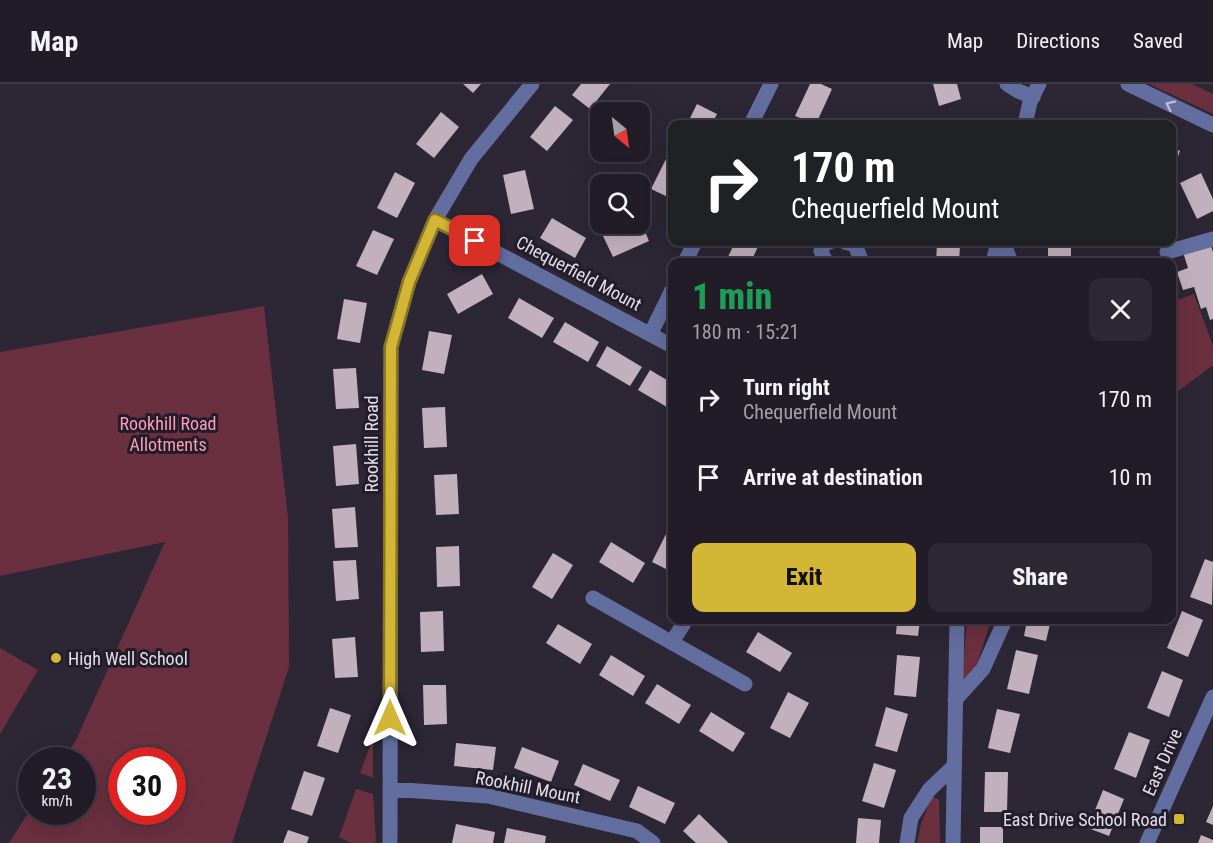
<!DOCTYPE html>
<html lang="en">
<head>
<meta charset="utf-8">
<style>
	:root { --surface:#211c28; --page:#2d2934; --text:#f1f3f6; --muted:#a2a1a8; --line:#3e3a45; --accent:#d3b635 }
	body { margin:0; font-family:"Roboto Condensed",sans-serif; background:var(--page); color:var(--text); height:100vh; display:flex; flex-direction:column; font-size:22px; white-space:nowrap }
	* { box-sizing:border-box; margin:0 }
	p { font-size:20px; color:var(--muted) }
	.icon { flex:none; width:33px; height:33px; fill:none; stroke:currentColor; stroke-width:2; stroke-linecap:round; stroke-linejoin:round }
	.map { position:relative; flex:1; overflow:hidden }
	.side { position:absolute; left:668px; top:174px; width:508px; height:366px; display:flex; flex-direction:column; background:var(--surface); border-radius:12px; box-shadow:0 6px 24px #0002,0 0 0 2px var(--line) }
	.side>* { flex:none }
	.guide { position:absolute; left:668px; top:36px; width:508px; height:126px; border-radius:12px; box-shadow:0 6px 24px #0002,0 0 0 2px var(--line); background:#202124; color:#fff; overflow:hidden }
	.needle { width:39px; rotate:151deg }
	.tools { position:absolute; left:590px; top:18px; display:grid; gap:12px }
	.tools a { display:grid; place-items:center; width:60px; height:60px; border-radius:12px; background:var(--surface); box-shadow:0 6px 24px #0002,0 0 0 2px var(--line); font-size:30px }
	.speed { position:absolute; left:18px; top:663px; display:flex; gap:12px; font-size:30px; font-weight:700; text-align:center }
	.speed>* { display:grid; place-content:center; width:78px; height:78px; border-radius:50%; background:var(--surface); box-shadow:0 6px 24px #0002,0 0 0 2px var(--line); line-height:1 }
	.speed small { font-size:15px; font-weight:400 }
	.speed .limit { border:9px solid #d22; background:#fff; color:#111 }
	.pin { position:absolute; display:grid; place-items:center; width:51px; height:51px; color:#fff; margin:-26px; border-radius:12px; box-shadow:0 3px 9px #0006 }
	.me { position:absolute; width:66px; margin:-33px; rotate:0deg; stroke-linejoin:round; filter:drop-shadow(0 0 4px #0008) }
	.turn { display:flex; align-items:center; gap:21px; height:126px; padding:0 24px; font-size:27px }
	.turn .icon { width:78px; height:78px; stroke-width:2.5 }
	.turn b { display:block; font-size:42px; line-height:51px }
	.round { display:grid; place-items:center; flex:none; width:63px; height:63px; border-radius:12px; background:var(--page) }
	.head { display:flex; align-items:center; justify-content:space-between; height:102px; padding:0 24px }
	h1 { font-size:36px; font-weight:800; line-height:45px; color:#1e9e55 }
	.action { display:flex; gap:12px; margin-top:auto; padding:12px 24px }
	.action a { flex:1; height:69px; border-radius:12px; background:var(--accent); color:#111; font-size:24px; font-weight:800; line-height:69px; text-align:center }
	.action a+a { background:var(--page); color:var(--text) }
	ul { padding:0; list-style:none }
	li { display:flex; align-items:center; gap:18px; height:78px; padding:0 24px }
	li div { flex:1 }
	li b { display:block; font-size:22px }
	li em { font-style:normal }
	header { display:flex; align-items:center; gap:36px; box-sizing:border-box; height:84px; padding:0 30px; background:var(--surface); border-bottom:2px solid var(--line) }
	header strong { font-size:28px }
	nav { display:flex; gap:33px; margin-inline-start:auto; font-size:21px }
	.map>svg:first-child { display:block }
	.green { fill:#6b3040; fill-rule:evenodd }
	.building { fill:#c3b0be }
	.lines { fill:none; stroke-linecap:round; stroke-linejoin:round }
	.minor { stroke:#626ea0; stroke-width:15 }
	.oneway { stroke:#bcbcd2 }
	.route-casing { stroke:#897622; stroke-width:15 }
	.route { stroke:#d3b635; stroke-width:10 }
	.poi-dot { fill:#d3b635; stroke:#231c2b; stroke-width:2 }
	.labels { text-anchor:middle; dominant-baseline:central; stroke-width:6; stroke-linejoin:round; paint-order:stroke }
	.street-label { font-size:18px; fill:#e2dee8; stroke:#231c2b }
	.park-label { font-size:18px; fill:#fd9db4; stroke:#231c2b }
	.poi-label { font-size:18px; fill:#e2dee8; stroke:#231c2b; text-anchor:start }
</style>
</head>
<body>
<header>
<strong>Map</strong>
<nav><a>Map</a><a>Directions</a><a>Saved</a></nav>
</header>
<div class="map">
<svg width="1213" height="759" viewBox="0 0 1213 759">
	<rect width="100%" height="100%" fill="#2c2635"/>
	<path class="green" d="M1149 0H1192L1213 10V30Z
		M1194 210 1213 262V281L1177 308 1172 297V218Z
		M264 222 288 434 289 583 232 759H9L31 724 32 728H82V676H63L76 656 165 458 0 492V268ZM172 676V728H122V676Z
		M967 536H991L977 580 968 596 962 597Z
		M0 564 38 586 0 650Z
		M373 654V694L360 689Z
		M356 705 373 710 376 757 374 759H351L339 753Z
		M931 714H936L939 716 940 759H917L921 740Z"/>
	<path class="building" d="M463 0H481L473 9Z
		M581 0H610L590 25 572 11Z
		M810 0H821L832 5 816 40 795 32Z
		M933 0H957L961 15 939 22Z
		M697 20 717 30 712 40H687Z
		M555 22 573 36 547 67 530 53Z
		M441 28 459 43 434 74 416 60Z
		M950 34 973 36 972 40H949Z
		M1110 35 1111 40H1092Z
		M1172 63 1180 67 1172 89Z
		M669 69 672 71V115L651 105Z
		M525 86 534 125 511 130 503 91Z
		M395 88 415 99 397 134 377 124Z
		M1201 89 1213 115V127L1197 135 1180 99Z
		M639 133 649 157 613 173 603 152 632 140H639Z
		M552 134 586 154 575 174 540 154Z
		M373 146 394 155 377 191 356 182Z
		M735 158H760L751 178H735L727 175Z
		M1048 158H1071V178H1048Z
		M1210 159 1213 168V235L1210 236 1206 223 1201 225 1194 203 1183 206 1177 188 1188 184 1183 168Z
		M937 160 960 162 959 178H936Z
		M482 190 493 210 458 230 447 210Z
		M519 214 554 234 542 254 508 234Z
		M344 215 367 219 360 259 337 255Z
		M565 238 599 258 588 278 553 258Z
		M429 247 452 251 444 290 422 286Z
		M607 262 642 283 630 302 596 282Z
		M356 284 359 324 336 325 333 285Z
		M650 286 672 299V326L638 306Z
		M445 323 447 363 424 364 422 324Z
		M356 360 359 400 336 402 333 362Z
		M457 390 459 430 436 431 434 391Z
		M355 423 358 463 335 464 332 425Z
		M670 442 672 443V488L652 478Z
		M611 458 645 479 633 499 599 478Z
		M459 462 460 502 437 503 436 463Z
		M553 469 573 481 552 515 532 503Z
		M1205 475 1213 478 1212 521 1190 513Z
		M356 476 359 515 336 517 333 477Z
		M443 527 444 567 421 568 420 528Z
		M1182 527 1203 536 1188 573 1167 564Z
		M897 536H920L918 552 896 550Z
		M1027 536H1051L1046 557 1024 552Z
		M558 540 592 560 580 580 546 559Z
		M758 548 792 569 780 588 746 568Z
		M355 553 358 593 335 594 332 555Z
		M1016 566 1038 571 1029 610 1007 605Z
		M611 571 645 592 633 612 599 591Z
		M897 571 920 573 916 613 894 611Z
		M1162 587 1183 596 1169 633 1147 624Z
		M657 600 691 621 679 640 645 619Z
		M423 601H446L447 640 424 641Z
		M788 608 809 619 790 654 770 644Z
		M886 623 908 630 897 668 875 662Z
		M330 624 351 631 338 669 317 662Z
		M997 625 1020 630 1010 669 988 664Z
		M711 628 745 649 733 668 699 647Z
		M1129 648 1150 656 1136 694 1114 685Z
		M456 659 496 663 493 686 454 682Z
		M522 663 559 677 551 698 514 684Z
		M874 679 896 686 884 724 862 717Z
		M583 680 620 696 610 717 574 701Z
		M304 687 325 694 312 732 291 725Z
		M985 688H1008L1007 728H984Z
		M638 702 675 719 665 740 629 723Z
		M1103 706 1124 715 1109 752 1088 744Z
		M1213 722V741L1206 738Z
		M699 730 728 758 727 759H696L683 747Z
		M858 734 881 736 879 759H856Z
		M456 740 495 748 493 759H452Z
		M980 743H1003V759H980Z
		M507 744 546 752 545 759H504Z
		M288 746 309 753 307 759H283Z
		M1201 751 1213 756V759H1198Z"/>
	<g class="lines">
		<path class="minor" d="M1007 0 1018 7 1033 13
			M1128 0 1213 41
			M751 40 771 0
			M1025 40 1030 18 1039 0
			M435 136 672 262
			M845 158 855 161 862 178
			M1003 158 1011 178
			M1167 168 1213 155
			M685 178 695 158
			M826 178 821 167 825 159 830 158
			M993 178 998 158
			M651 249 672 206
			M593 514 745 600
			M672 558 686 536
			M955 616 983 585 1005 536
			M390 705 488 712 637 747 653 759
			M390 759 391 263 409 198 435 136 471 75 532 0
			M907 759 911 734 929 706 954 682
			M953 759 957 536
			M1147 759 1213 613"/>
	</g>
	<defs><path id="oneway-chevron" d="M-2-3.5L2.5 0L-2 3.5" fill="none" stroke-width="1.6" stroke-linecap="round" stroke-linejoin="round" transform="scale(1.5)"/></defs>
	<use class="oneway" href="#oneway-chevron" transform="translate(1170 21) rotate(-154)"/>
	<g class="lines">
		<g class="route-casing">
			<path id="route" d="M390 634 391 263 409 198 435 136 475 157"/>
		</g>
		<use href="#route" class="route"/>
	</g>
	<g class="poi-dot">
		<circle cx="56" cy="574" r="6"/>
		<rect x="1173" y="729" width="12" height="12" rx="3"/>
	</g>
	<g class="labels">
		<g class="street-label">
			<text transform="translate(579 189) rotate(28)">Chequerfield Mount</text>
			<text transform="translate(371 360) rotate(-90)">Rookhill Road</text>
			<text transform="translate(1162 678) rotate(-66)">East Drive</text>
			<text transform="translate(528 703) rotate(11)">Rookhill Mount</text>
		</g>
		<g class="park-label">
			<text x="168" y="339">Rookhill Road<tspan x="168" dy="21">Allotments</tspan></text>
		</g>
		<g class="poi-label">
			<text x="68" y="574">High Well School</text>
			<text x="1167" y="735" text-anchor="end">East Drive School Road</text>
		</g>
	</g>
</svg>
<div class="tools">
<a><svg class="needle" viewBox="-14 -14 28 28"><path d="M0-13l5 13h-10z" fill="#e53935"/><path d="M0 13l5-13h-10z" fill="#a2a1a8"/></svg></a>
<a><svg class="icon" aria-label="search" viewBox="0 0 24 24"><circle cx="10" cy="10" r="6"/><path d="M15 15l6 6"/></svg></a>
</div>
<div class="speed"><div>23<small>km/h</small></div><div class="limit">30</div></div>
<div class="pin" style="left:475px;top:157px;background:#d93025"><svg class="icon" aria-label="arrive" viewBox="0 0 24 24"><path d="M6 21V4h12l-3 4 3 4H6"/></svg></div>
<svg class="me" style="left:390px;top:634px" viewBox="-20 -20 40 40"><path d="M0-17L14 15 0 8-14 15z" fill="#d3b635" stroke="#fff" stroke-width="4"/></svg>
<div class="guide">
<div class="turn"><svg class="icon" aria-label="right" viewBox="0 0 24 24"><path d="M7 20v-9h11M14 6l5 5-5 5"/></svg><div><b>170 m</b>Chequerfield Mount</div></div>
</div>
<section class="side">
<div class="head"><div><h1>1 min</h1><p>180 m · 15:21</p></div><a class="round"><svg class="icon" aria-label="close" viewBox="0 0 24 24"><path d="M6 6l12 12M18 6L6 18"/></svg></a></div>
<ul>
<li><svg class="icon" aria-label="right" viewBox="0 0 24 24"><path d="M7 20v-9h11M14 6l5 5-5 5"/></svg><div><b>Turn right</b><p>Chequerfield Mount</p></div><em>170 m</em></li>
<li><svg class="icon" aria-label="arrive" viewBox="0 0 24 24"><path d="M6 21V4h12l-3 4 3 4H6"/></svg><div><b>Arrive at destination</b></div><em>10 m</em></li>
</ul>
<div class="action"><a>Exit</a><a>Share</a></div>
</section>
</div>
</body>
</html>
